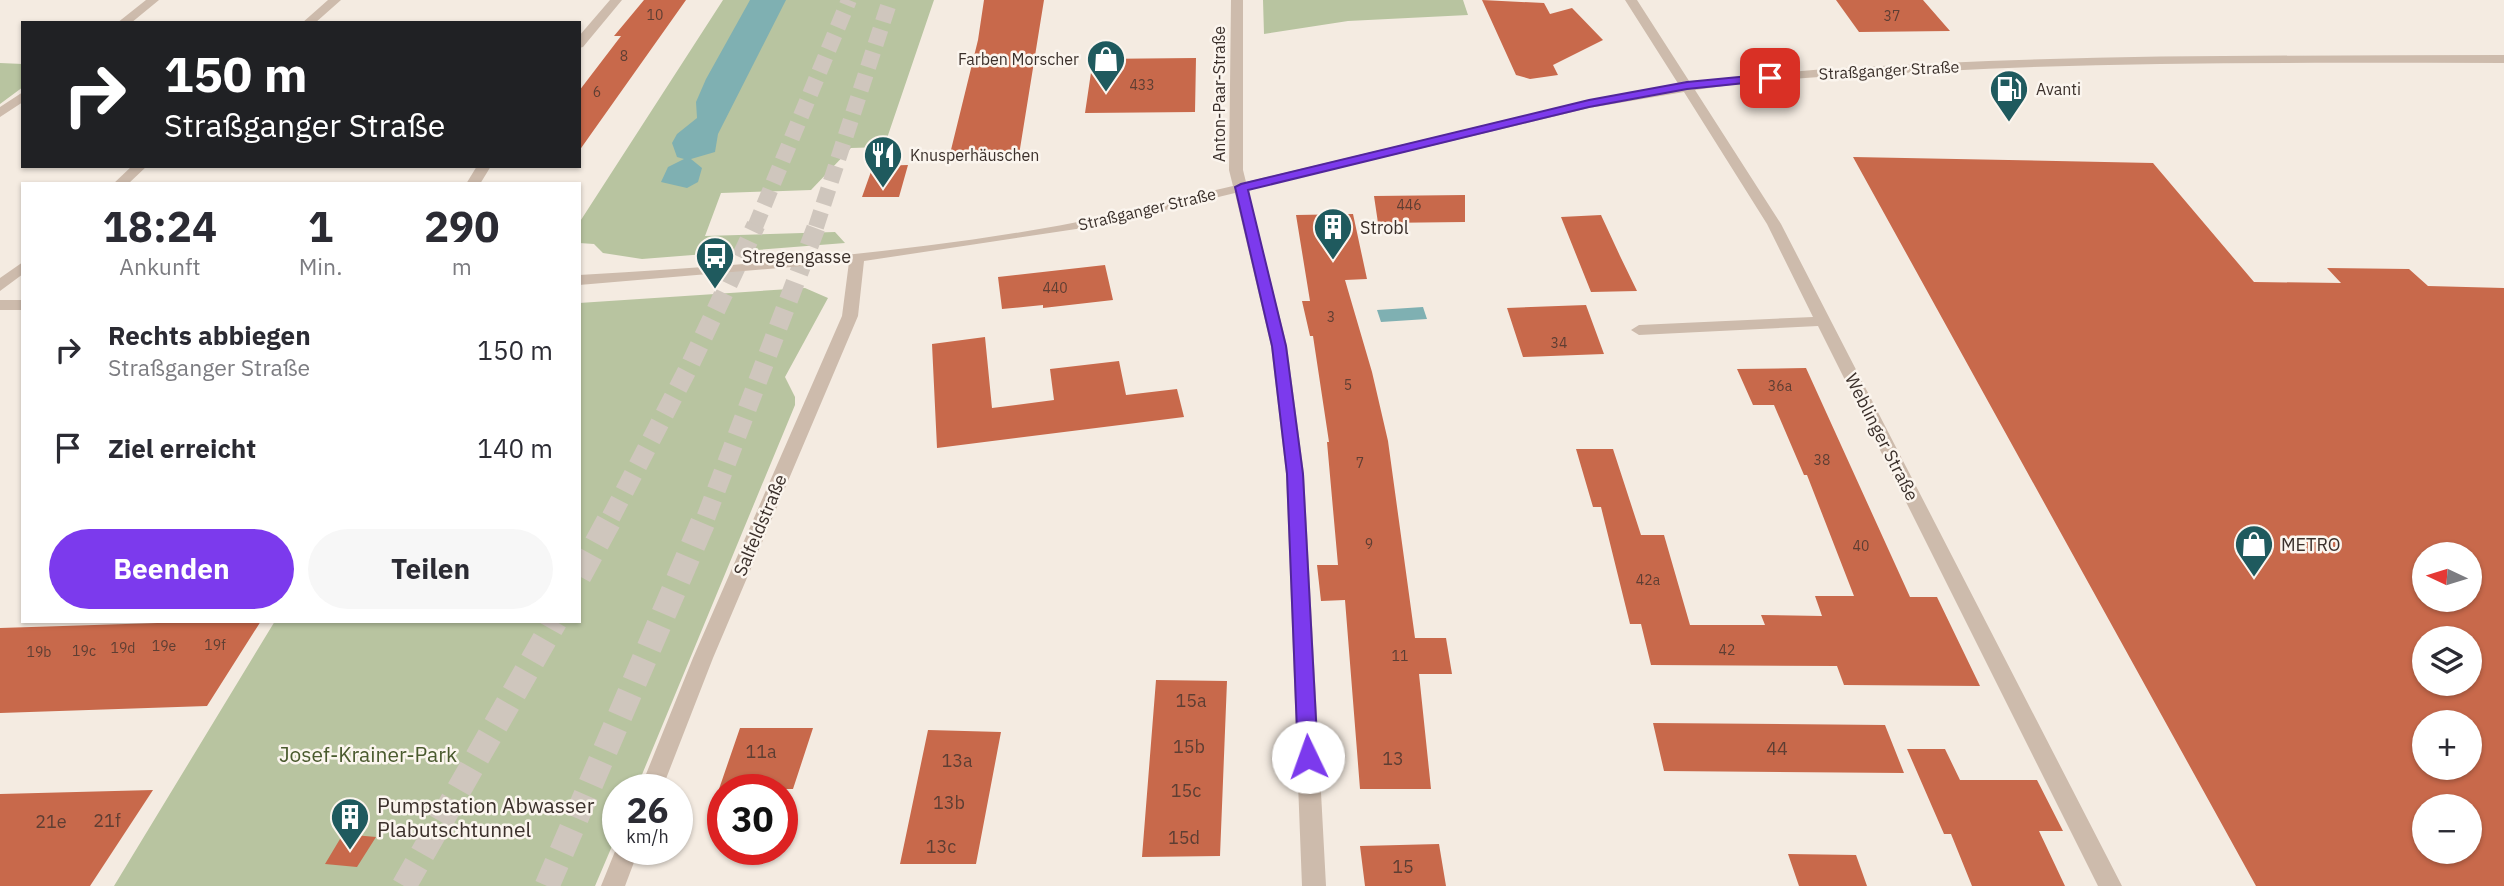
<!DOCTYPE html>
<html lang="de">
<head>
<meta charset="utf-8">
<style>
	:root { --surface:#fff; --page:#f7f7f7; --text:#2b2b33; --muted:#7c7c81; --accent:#7c3aed }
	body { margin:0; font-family:"IBM Plex Sans",sans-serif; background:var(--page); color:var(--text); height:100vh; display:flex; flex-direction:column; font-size:26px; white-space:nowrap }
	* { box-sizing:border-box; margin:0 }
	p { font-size:23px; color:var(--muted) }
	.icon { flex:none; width:38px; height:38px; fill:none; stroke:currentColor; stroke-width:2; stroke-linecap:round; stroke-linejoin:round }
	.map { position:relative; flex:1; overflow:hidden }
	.drawer { position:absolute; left:21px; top:182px; width:560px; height:441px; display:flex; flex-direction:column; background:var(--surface); border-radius:0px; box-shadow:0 2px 5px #0004 }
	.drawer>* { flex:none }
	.top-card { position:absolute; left:21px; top:21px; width:560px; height:147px; border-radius:0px; box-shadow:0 2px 5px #0004; background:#202124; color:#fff; overflow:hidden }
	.needle { width:46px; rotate:274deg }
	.controls { position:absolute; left:2412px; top:542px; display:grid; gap:14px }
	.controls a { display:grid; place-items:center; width:70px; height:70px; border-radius:50%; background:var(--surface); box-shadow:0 2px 5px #0004; font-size:35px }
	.speed { position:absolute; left:602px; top:774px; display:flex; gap:14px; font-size:35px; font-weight:700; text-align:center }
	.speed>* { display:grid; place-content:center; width:91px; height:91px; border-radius:50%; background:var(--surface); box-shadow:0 2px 5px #0004; line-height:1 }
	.speed small { font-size:18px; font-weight:400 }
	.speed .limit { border:10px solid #d22; background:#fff; color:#111 }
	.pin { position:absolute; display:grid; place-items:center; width:60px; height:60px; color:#fff; margin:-30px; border-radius:14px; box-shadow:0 4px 10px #0006 }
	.me { position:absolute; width:77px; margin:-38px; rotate:357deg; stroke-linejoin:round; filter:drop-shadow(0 0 5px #0008) }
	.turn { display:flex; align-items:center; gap:24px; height:147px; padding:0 28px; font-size:32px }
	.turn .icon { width:91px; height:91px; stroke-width:2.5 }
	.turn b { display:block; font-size:49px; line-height:60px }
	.eta { display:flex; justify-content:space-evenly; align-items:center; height:119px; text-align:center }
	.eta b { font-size:42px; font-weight:700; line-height:49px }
	.cta { display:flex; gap:14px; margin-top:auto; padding:14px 28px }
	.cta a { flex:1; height:80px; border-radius:42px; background:var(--accent); color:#fff; font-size:28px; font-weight:700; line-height:80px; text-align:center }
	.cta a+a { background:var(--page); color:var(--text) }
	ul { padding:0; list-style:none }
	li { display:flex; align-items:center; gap:21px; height:98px; padding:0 28px }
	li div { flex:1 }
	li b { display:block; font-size:26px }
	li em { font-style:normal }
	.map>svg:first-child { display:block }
	.green { fill:#b8c4a0 }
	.water { fill:#7fb0b2 }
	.building { fill:#c8694b; fill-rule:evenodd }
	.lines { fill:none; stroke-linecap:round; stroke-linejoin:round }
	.highway-tunnel-far2 { stroke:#cfc6bd; stroke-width:16; stroke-dasharray:16 8; stroke-linecap:butt }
	.highway-tunnel-far1 { stroke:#cfc6bd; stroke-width:19; stroke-dasharray:19 10; stroke-linecap:butt }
	.highway-tunnel { stroke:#cfc6bd; stroke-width:25; stroke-dasharray:25 12; stroke-linecap:butt }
	.minor { fill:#cdbbac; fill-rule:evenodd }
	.route { fill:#7c3aed; stroke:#51269a; stroke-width:2 }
	.labels { text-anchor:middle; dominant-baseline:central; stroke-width:5; stroke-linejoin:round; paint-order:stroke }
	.number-label { font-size:14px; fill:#5e3e33 }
	.far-poi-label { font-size:16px; fill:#3b302b; stroke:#fbf5ee; text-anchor:start }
	.far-street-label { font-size:16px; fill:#3b302b; stroke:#fbf5ee }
	.poi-label { font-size:18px; fill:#3b302b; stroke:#fbf5ee; text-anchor:start }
	.street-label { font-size:18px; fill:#3b302b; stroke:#fbf5ee }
	.near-number-label { font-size:18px; fill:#5e3e33 }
	.near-park-label { font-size:21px; fill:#4a5a2e; stroke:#fbf5ee }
	.near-poi-label { font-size:21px; fill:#3b302b; stroke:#fbf5ee; text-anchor:start }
</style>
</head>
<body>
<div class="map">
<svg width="2504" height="886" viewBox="0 0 2504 886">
	<rect width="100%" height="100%" fill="#f4ebe1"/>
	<path class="green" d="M723 0H934L884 147 851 148 811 190 721 193 705 236 835 232 845 243 642 259 603 253 594 244 579 243V223Z
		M1263 0H1463L1468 15 1348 21 1264 34Z
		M0 63 23 64V87L0 104Z
		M805 288 828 298 785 377 795 397V405L636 789H618V832L595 886H114L275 621H579V303Z"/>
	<path class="water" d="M750 0H786L718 134 715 152 691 159 702 168 698 182 687 188 661 182 668 167 684 159 677 157 672 143 677 134 697 118 696 102 706 79Z
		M1423 307 1427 319 1381 322 1377 310Z"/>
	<path class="building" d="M644 0H686L579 151V91L621 36H614Z
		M984 0H1044L1018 161 948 162 978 40Z
		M1482 0 1544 3 1550 14 1572 8 1603 40 1553 65 1558 75 1530 79 1516 75Z
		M1836 0H1923L1950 31 1859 32Z
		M1196 58 1195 112 1085 113 1093 59Z
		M1853 157 2153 163 2254 282 2341 283 2327 268 2409 269 2428 286 2504 288V886H2256ZM2424 555H2469V600H2424ZM2424 639H2469V684H2424ZM2424 723H2469V768H2424ZM2424 807H2469V852H2424Z
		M908 165 899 197H862L873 166Z
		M1465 195V222L1378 223 1374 196Z
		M1353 214 1367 279 1345 280 1372 372 1388 441 1415 638H1446L1452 674H1419L1431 789H1360L1345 600 1321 601 1317 565H1338L1327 442H1329L1313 336H1310L1302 301H1310L1296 215Z
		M1601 215 1620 256 1637 291 1591 292 1561 217Z
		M1105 265 1113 300 1043 308V305L1002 309 998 277Z
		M1586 305 1604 354 1523 357 1507 308Z
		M985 337 992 408 1054 400 1050 369 1119 361 1126 395 1177 389 1184 417 937 448 932 344Z
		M1806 368 1910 597H1937L1980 686 1844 685 1837 666 1651 665 1641 624H1630L1601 507H1593L1576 449H1613L1641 535H1664L1690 625H1765L1761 615 1822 616 1815 596H1854L1807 475H1804L1774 405H1753L1737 369Z
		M220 621H261L207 706 0 713V628Z
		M1156 680 1227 681 1220 856 1142 857Z
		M1653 723 1885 725 1904 773 1664 771Z
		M740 728H813L793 789H719Z
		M928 730 1001 732 976 864H900Z
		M1907 749H1945L1960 780H2037L2063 831H2039L2065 886H1972L1951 834H1944Z
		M153 790 90 886H0V794Z
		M343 834 376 837 357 867 325 864Z
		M1439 844 1446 886H1365L1360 846Z
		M1788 854 1856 855 1867 886H1799Z"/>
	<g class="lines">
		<path class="highway-tunnel-far2" d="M755 227 849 0
			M816 227 890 0"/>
		<path class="highway-tunnel-far1" d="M611 517 690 365 756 225
			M706 517 817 225"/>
		<path class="highway-tunnel" d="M579 576 612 515
			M404 886 555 621
			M547 886 706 515"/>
		<path class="minor" d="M146 0H159L131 23H117Z
			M328 0H341L315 23H302Z
			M610 0H622L583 47 579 48V36Z
			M1231 0H1243V170L1246 182 1589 100 1679 85 1625 0H1637L1691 84C1774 70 1859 67 1943 63 2130 54 2317 56 2504 55V63C2317 63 2130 61 1943 71 1860 75 1776 77 1695 90L1781 224 2122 886H2098L1818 326 1639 335 1631 330 1639 325 1813 317 1767 224 1684 92 1589 108 1248 190 1287 346 1304 474 1326 886H1302L1286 474 1271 346 1235 193 1103 225 864 261 858 316 713 658 662 789H640L693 658 842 316 849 262 579 285V275C754 265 932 252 1103 217 1147 208 1190 196 1233 186L1229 170Z
			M23 92V102L0 117V107Z
			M132 166H147L128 184H113Z
			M477 166H491L480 184H466Z
			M23 262V274L0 291V278Z
			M0 300H23V310H0Z
			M618 844V849H639L625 886H601Z"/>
	</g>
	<path class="route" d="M1770 74 1775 78 1774 80 1687 89 1589 107 1248 190 1286 346 1303 474 1318 757 1315 763 1308 766 1301 763 1298 757 1287 474 1272 346 1235 187 1241 184 1589 100 1687 82Z"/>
	<defs>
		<g id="shop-pin" transform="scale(2.0125)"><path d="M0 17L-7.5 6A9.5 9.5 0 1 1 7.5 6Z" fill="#1f5a5e" stroke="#fbf5ee"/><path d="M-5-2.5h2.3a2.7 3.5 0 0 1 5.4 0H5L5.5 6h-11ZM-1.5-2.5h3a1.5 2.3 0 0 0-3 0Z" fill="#fff"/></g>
		<g id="fuel-pin" transform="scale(2.0125)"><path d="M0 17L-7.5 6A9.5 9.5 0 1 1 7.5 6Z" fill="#1f5a5e" stroke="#fbf5ee"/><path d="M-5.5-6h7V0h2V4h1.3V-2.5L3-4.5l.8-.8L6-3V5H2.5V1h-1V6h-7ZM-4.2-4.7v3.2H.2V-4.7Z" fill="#fff"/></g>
		<g id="restaurant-pin" transform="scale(2.0125)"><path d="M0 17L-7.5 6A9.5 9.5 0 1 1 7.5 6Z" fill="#1f5a5e" stroke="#fbf5ee"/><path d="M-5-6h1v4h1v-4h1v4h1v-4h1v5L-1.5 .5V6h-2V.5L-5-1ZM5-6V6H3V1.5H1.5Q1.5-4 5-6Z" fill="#fff"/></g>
		<g id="building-pin" transform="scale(2.0125)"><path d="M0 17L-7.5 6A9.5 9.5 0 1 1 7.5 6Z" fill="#1f5a5e" stroke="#fbf5ee"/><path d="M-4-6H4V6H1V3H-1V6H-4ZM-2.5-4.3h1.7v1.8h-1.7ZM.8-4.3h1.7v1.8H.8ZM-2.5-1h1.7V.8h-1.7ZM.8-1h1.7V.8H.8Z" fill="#fff"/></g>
		<g id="bus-pin" transform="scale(2.0125)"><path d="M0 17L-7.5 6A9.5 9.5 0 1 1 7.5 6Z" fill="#1f5a5e" stroke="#fbf5ee"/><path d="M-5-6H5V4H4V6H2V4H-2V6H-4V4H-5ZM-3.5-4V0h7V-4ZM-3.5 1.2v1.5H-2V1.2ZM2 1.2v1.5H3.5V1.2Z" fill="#fff"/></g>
	</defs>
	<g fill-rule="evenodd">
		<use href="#shop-pin" x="1106" y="59"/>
		<use href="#fuel-pin" x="2009" y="89"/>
		<use href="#restaurant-pin" x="883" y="155"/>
		<use href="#building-pin" x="1333" y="227"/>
		<use href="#bus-pin" x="715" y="256"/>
		<use href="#shop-pin" x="2254" y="544"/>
		<use href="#building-pin" x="350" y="817"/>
	</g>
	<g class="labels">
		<g class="number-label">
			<text x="655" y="15">10</text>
			<text x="1892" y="16">37</text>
			<text x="624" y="56">8</text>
			<text x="1142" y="85">433</text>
			<text x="597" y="92">6</text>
			<text x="1409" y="205">446</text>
			<text x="1055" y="288">440</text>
			<text x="1331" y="317">3</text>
			<text x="1559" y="343">34</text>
			<text x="1348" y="385">5</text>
			<text x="1780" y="386">36a</text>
			<text x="1822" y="460">38</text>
			<text x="1360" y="463">7</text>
			<text x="1369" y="544">9</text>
			<text x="1861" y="546">40</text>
			<text x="1648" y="580">42a</text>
			<text x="215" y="645">19f</text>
			<text x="164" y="646">19e</text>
			<text x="123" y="648">19d</text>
			<text x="1727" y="650">42</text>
			<text x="84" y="651">19c</text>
			<text x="39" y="652">19b</text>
			<text x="1400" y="656">11</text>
		</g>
		<g class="far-poi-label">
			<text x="1079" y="59" text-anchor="end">Farben Morscher</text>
			<text x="2036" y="89">Avanti</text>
			<text x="910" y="155">Knusperhäuschen</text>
		</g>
		<g class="far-street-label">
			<text transform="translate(1889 70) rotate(-3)">Straßganger Straße</text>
			<text transform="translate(1219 94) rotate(-90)">Anton-Paar-Straße</text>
			<text transform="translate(1147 209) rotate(-13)">Straßganger Straße</text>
		</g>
		<g class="poi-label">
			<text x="1360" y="227">Strobl</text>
			<text x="742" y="256">Stregengasse</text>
			<text x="2281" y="544">METRO</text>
		</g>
		<g class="street-label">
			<text transform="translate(1882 437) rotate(63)">Weblinger Straße</text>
			<text transform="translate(760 525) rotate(-67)">Salfeldstraße</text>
		</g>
		<g class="near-number-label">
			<text x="1191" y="700">15a</text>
			<text x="1189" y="746">15b</text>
			<text x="1777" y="748">44</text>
			<text x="761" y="751">11a</text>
			<text x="1393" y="758">13</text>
			<text x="957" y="760">13a</text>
			<text x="1186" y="790">15c</text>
			<text x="949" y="802">13b</text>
			<text x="107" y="820">21f</text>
			<text x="51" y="821">21e</text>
			<text x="1184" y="837">15d</text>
			<text x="941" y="846">13c</text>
			<text x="1403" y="866">15</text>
		</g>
		<g class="near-park-label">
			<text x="368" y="754">Josef-Krainer-Park</text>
		</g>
		<g class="near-poi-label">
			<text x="377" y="805">Pumpstation Abwasser<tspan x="377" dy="24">Plabutschtunnel</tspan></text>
		</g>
	</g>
</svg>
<div class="controls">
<a><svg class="needle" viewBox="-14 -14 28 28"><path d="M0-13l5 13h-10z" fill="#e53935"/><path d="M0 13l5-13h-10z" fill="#7c7c81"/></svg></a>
<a><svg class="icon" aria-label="layers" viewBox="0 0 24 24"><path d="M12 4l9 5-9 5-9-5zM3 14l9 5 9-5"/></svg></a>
<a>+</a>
<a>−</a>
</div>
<div class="speed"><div>26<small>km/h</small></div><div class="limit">30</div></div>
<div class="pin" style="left:1770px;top:78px;background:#d93025"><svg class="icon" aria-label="arrive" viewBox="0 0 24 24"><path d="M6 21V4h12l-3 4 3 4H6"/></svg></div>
<svg class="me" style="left:1308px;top:757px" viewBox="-20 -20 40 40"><circle r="19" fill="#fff"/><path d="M0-13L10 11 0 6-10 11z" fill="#7c3aed"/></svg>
<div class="top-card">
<div class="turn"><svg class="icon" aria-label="right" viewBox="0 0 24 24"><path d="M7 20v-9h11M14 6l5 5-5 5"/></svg><div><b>150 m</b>Straßganger Straße</div></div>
</div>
<section class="drawer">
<div class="eta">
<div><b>18:24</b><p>Ankunft</p></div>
<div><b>1</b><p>Min.</p></div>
<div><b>290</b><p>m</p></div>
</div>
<ul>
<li><svg class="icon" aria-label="right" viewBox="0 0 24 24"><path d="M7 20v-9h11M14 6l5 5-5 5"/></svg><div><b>Rechts abbiegen</b><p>Straßganger Straße</p></div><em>150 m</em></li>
<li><svg class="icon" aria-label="arrive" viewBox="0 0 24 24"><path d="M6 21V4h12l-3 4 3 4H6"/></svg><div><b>Ziel erreicht</b></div><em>140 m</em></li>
</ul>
<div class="cta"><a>Beenden</a><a>Teilen</a></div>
</section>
</div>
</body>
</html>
